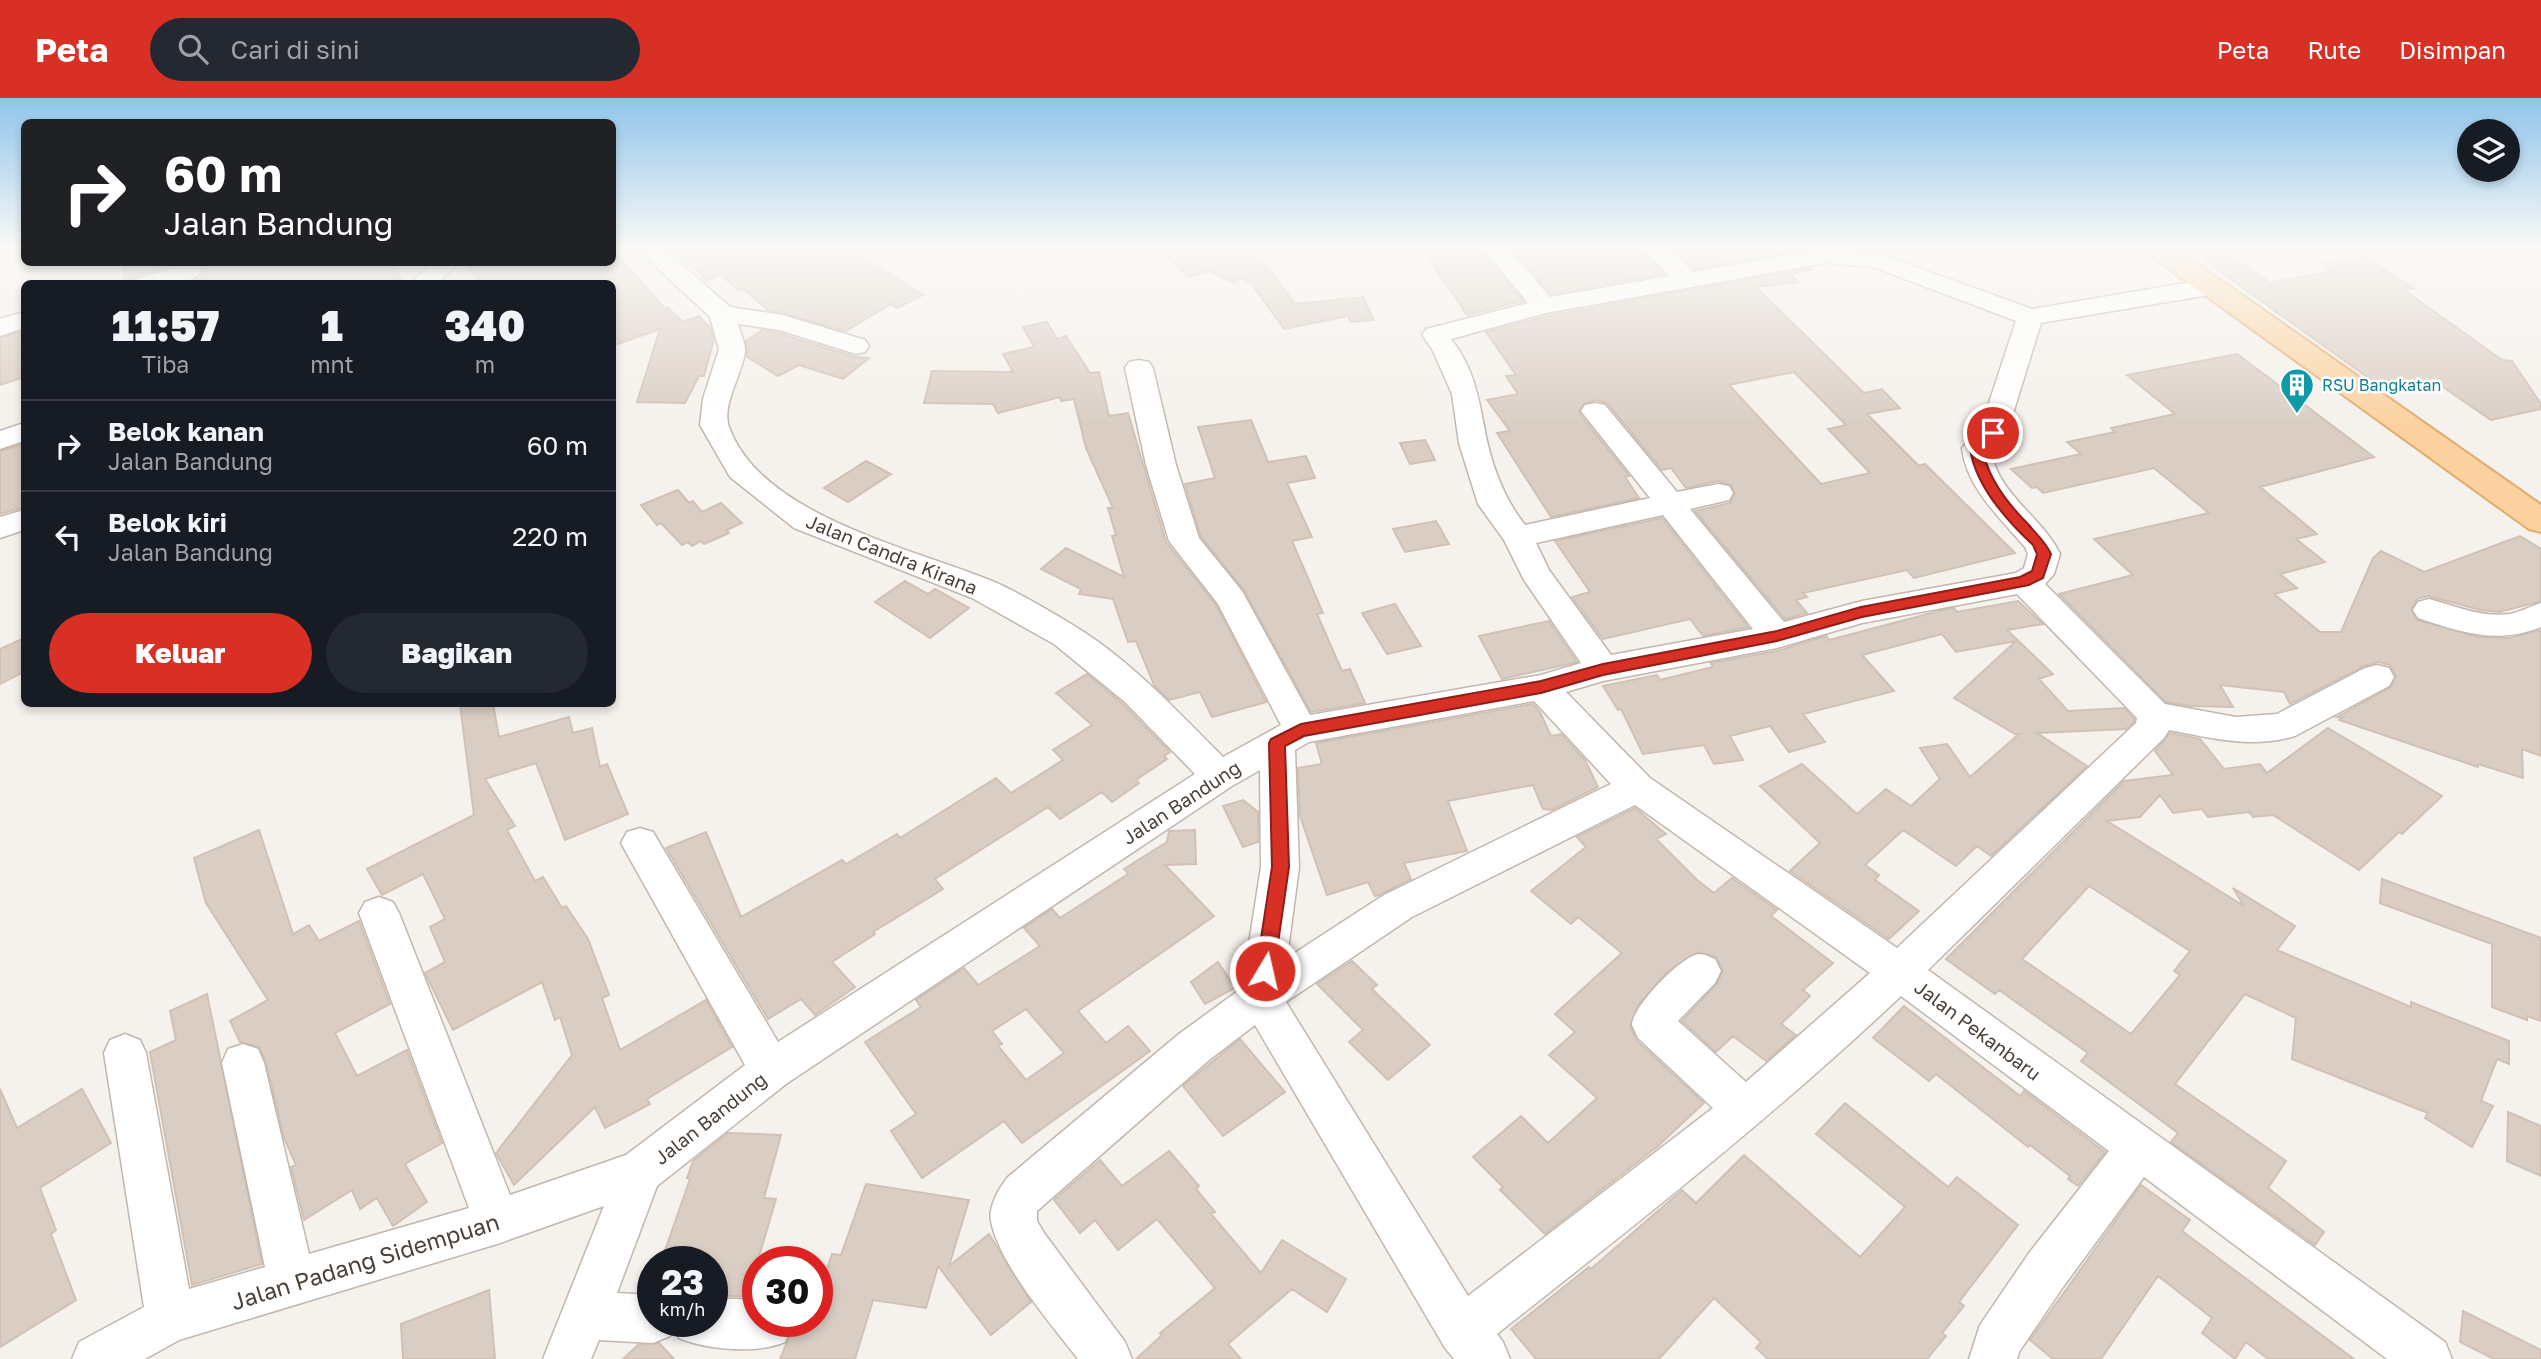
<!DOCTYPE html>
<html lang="id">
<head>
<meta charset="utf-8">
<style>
	:root { --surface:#171b24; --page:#242831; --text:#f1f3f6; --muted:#9ea1a6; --line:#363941; --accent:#d93025 }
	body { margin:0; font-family:"Golos Text",sans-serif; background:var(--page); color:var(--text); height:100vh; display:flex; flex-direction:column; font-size:26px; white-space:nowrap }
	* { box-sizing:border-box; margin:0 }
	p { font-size:23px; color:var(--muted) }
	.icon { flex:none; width:38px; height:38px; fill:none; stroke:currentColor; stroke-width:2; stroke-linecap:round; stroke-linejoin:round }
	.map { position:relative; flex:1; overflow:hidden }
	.sheet { position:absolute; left:21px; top:182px; width:595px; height:427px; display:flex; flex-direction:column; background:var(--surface); border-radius:10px; box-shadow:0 4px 10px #0003 }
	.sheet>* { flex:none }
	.top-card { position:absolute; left:21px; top:21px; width:595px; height:147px; border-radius:10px; box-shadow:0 4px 10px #0003; background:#202124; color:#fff; overflow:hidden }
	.buttons { position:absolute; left:2457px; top:21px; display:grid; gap:14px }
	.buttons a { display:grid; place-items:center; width:63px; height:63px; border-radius:50%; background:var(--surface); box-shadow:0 4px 10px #0003; font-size:35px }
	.speed { position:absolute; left:637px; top:1148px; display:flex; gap:14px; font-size:35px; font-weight:700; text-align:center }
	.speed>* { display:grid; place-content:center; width:91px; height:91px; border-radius:50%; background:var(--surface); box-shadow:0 4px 10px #0003; line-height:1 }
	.speed small { font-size:18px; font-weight:400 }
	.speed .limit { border:10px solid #d22; background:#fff; color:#111 }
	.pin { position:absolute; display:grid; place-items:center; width:60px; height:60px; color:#fff; margin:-30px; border:4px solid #fff; border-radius:50%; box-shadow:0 2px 7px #0007 }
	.me { position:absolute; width:77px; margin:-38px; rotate:9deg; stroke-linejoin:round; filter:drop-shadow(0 0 5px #0008) }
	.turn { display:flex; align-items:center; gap:24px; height:147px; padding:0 28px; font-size:32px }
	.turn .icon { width:91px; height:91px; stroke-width:2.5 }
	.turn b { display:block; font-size:49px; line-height:60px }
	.eta { display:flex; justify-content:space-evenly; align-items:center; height:119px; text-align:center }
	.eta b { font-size:42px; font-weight:800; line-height:49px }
	.action { display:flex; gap:14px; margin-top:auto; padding:14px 28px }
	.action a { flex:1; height:80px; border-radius:42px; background:var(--accent); color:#fff; font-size:28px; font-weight:800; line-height:80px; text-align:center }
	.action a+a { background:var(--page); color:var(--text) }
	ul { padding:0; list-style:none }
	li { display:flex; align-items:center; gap:21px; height:91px; padding:0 28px; border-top:2px solid var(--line) }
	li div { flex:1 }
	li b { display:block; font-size:26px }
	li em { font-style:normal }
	header { display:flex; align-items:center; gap:42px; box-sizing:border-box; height:98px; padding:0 35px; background:var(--accent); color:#fff }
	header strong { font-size:33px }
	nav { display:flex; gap:38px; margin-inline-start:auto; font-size:24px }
	.search { width:490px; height:63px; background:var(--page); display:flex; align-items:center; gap:18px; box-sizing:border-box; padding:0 24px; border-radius:38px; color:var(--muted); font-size:26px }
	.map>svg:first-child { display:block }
	.building { fill:#dacec4; stroke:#d1c1b5; stroke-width:2; fill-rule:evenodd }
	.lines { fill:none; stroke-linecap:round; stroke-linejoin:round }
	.minor-casing { stroke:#c1b7ae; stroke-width:3 }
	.major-casing { stroke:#e0ac6e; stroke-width:4 }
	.minor { fill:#fff; fill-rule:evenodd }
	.major { fill:#fbd29f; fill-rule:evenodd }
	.route { fill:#d93025; stroke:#8d1f18; stroke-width:2 }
	.labels { text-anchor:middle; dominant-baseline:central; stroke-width:5; stroke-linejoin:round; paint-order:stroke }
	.far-culture-label { font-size:16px; fill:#0d838f; stroke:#fff; text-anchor:start }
	.street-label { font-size:19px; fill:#4a4139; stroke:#fff }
	.near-street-label { font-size:23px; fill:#4a4139; stroke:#fff }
</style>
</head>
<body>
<header>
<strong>Peta</strong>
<div class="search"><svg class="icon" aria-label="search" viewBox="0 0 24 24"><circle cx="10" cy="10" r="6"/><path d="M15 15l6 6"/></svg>Cari di sini</div>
<nav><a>Peta</a><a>Rute</a><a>Disimpan</a></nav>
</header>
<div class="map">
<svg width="2541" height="1261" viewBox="0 0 2541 1261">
	<rect width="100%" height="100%" fill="#f5f1ec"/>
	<path class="building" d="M671 150H849L923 197 897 210 891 206 846 233 768 212 743 191 739 193 721 177 707 182Z
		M1192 150H1253L1295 206 1363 199 1374 222 1351 224 1348 218 1284 231 1250 184 1246 185 1243 179 1233 185 1209 173 1189 179 1167 158Z
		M1422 150H1480L1523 203 1467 217Z
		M1512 150H1640L1664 176 1551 196Z
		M1673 150H1791L1795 154 1694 171Z
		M2213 150H2220L2270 185 2331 173 2322 166 2365 159 2414 190 2404 192 2502 262 2512 263 2541 306V311L2491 322 2434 283 2384 291 2204 162Z
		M612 151 666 212 667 209 683 224 699 218 710 230 714 241 704 278H699L685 305 637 304 660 231 612 248V186H484L463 164H612Z
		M122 164H185L136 178 132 186H126Z
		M194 164H389L406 186H188L204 173 200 167Z
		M1810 170 1812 172 1790 175 1798 184 1756 189 1864 295 1882 291 1900 310 1867 316 1919 368 1925 366 2015 455 1914 480 1907 472 1803 495 1807 499 1796 502 1807 515 1785 521 1695 413 1730 405 1735 396 1731 387 1718 383 1686 390 1671 370 1662 372 1607 305 1596 302 1583 306 1579 315 1629 378 1625 379 1639 400 1551 419 1497 335 1510 333 1487 302 1518 296 1506 278 1516 277 1486 234 1547 218ZM1794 274 1846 327 1828 331 1870 375 1821 386 1729 287Z
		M1047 224 1057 241 1066 238 1090 275 1099 274 1109 318 1128 315 1166 444 1216 507 1266 604 1212 619 1200 594 1169 602 1154 587 1136 543 1128 544 1113 501 1079 496 1081 491 1041 471 1066 450 1124 479 1112 438 1116 437 1108 410H1113L1086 350 1074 301 1061 303 1060 299 998 315 993 306 924 305 932 273 1013 274 1003 256 1034 249 1023 229Z
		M762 232 778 235 855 259 869 260 843 281 799 267 778 278 747 259 746 243Z
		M24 233V279L0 287V240Z
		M2237 256 2374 359 2260 389 2317 436 2296 441 2325 464 2280 476 2297 490 2274 496 2320 534H2341L2373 460 2381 453 2424 474 2520 438 2541 451V503L2500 514 2480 512 2428 498 2417 501 2411 511 2417 522 2478 539 2509 540 2541 532V658L2522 651 2523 680 2478 666V669L2339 622 2343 619H2337L2391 589 2396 578 2390 567 2378 564 2364 568 2290 606 2284 594 2220 587 2233 609 2191 608 2166 604 2059 496 2133 477 2094 441 2209 415 2154 370 2043 395 2037 389 2032 390 2011 371 2081 356 2067 344 2115 334 2111 330 2175 316 2127 277Z
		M1251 322 1268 364 1306 358 1315 380 1287 385 1312 439 1292 443 1323 515 1317 516 1342 573 1350 571 1365 605 1311 614 1244 492 1201 439 1185 386 1215 380 1198 329Z
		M1425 342 1435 362 1410 366 1400 345Z
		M24 346V409L0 416V353Z
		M866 363 891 376 848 404 824 390Z
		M678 392 689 405 693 403 702 414 721 405 742 425 727 432 729 435 704 446 701 443 692 448 688 444 682 447 661 425 657 427 641 407Z
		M1662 420 1748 529 1703 538 1690 521 1603 541 1572 499 1590 494 1555 443Z
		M1436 423 1449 446 1405 454 1393 431Z
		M905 483 928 496 935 491 969 510 930 540 875 504Z
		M2018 503 2043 526 2007 532 2053 576 2039 581 2068 613 2124 610 2134 621V624L2126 631 2037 635 2087 668 1991 758 1977 748 1956 768 1903 732 1865 767 1879 777 1875 782 1919 813 1889 841 1790 773 1820 745 1760 688 1802 666 1857 716 1886 691 1911 708 1940 681 1920 650 1947 646 1970 679 2019 636H2015L1954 600 2016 543 1956 554 1942 536 1862 557 1894 593 1803 616 1825 644 1789 654 1770 628 1730 638 1743 662 1714 666 1704 647 1643 656 1621 611 1618 612 1603 588 1657 577 1660 582 1713 569 1711 565 1777 553 1826 538 1829 542 1943 512 1954 510 1957 514Z
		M1395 506 1421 548 1387 556 1362 515Z
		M1549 523 1577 564 1502 581 1479 538Z
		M24 540V574L0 586V551Z
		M1087 576 1123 606 1170 654 1164 658 1167 661 1136 682 1139 685 1112 704 1102 694 1060 721 1048 709 935 781 943 791 873 834 875 836 832 864 855 889 815 917 801 901 768 921 666 750 706 734 741 819 842 762 846 766 897 736 900 740 996 680 1011 695 1063 662 1053 652 1092 627 1056 595Z
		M460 606H493L499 639 569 619 573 635 592 630 600 669 607 666 628 716 565 742 536 665 485 681 515 728 507 732 535 783 543 779 562 810 566 808 588 841 609 897 602 900 620 952 706 902 732 949 647 1001 650 1006 605 1030 595 1009 514 1087 496 1055 572 957 560 919 555 922 542 884 453 932 425 875 445 864 430 829 445 821 423 776 382 797 367 771 474 717Z
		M1533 606 1540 614 1551 638 1561 636 1585 662 1598 689 1552 712 1543 711 1533 687 1448 703 1467 753 1404 765 1411 781 1379 797 1375 798 1368 784 1327 797 1300 718 1298 670 1322 666 1316 645Z
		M2328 630 2442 698 2402 736 2399 734 2359 772 2273 717 2253 719 2249 714 2208 719 2202 711 2173 715 2160 697 2140 719 2107 723 2244 808 2233 790 2295 828 2277 852 2411 909V904L2509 943V966L2497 961 2481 1003 2493 1008 2472 1049 2425 1020 2428 1015 2292 961 2296 920 2245 896 2175 986 2286 1063 2268 1090 2324 1134 2315 1147 2171 1044 2178 1035 2081 963 2088 955 1999 892 1995 896 1946 861 2124 683 2173 677 2155 653 2170 635 2200 641 2224 671 2260 666 2267 675ZM2089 788 2190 853 2174 873 2180 877 2131 936 2022 861Z
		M1243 702 1258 714V744L1243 749 1223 708Z
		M1635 710 1666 736 1656 741 1697 782 1714 795 1732 780 1777 812 1771 818 1833 865 1803 892 1810 898 1781 926 1796 937 1766 963 1733 938 1716 954 1682 923 1717 886 1723 872 1716 859 1698 854 1668 873 1638 907 1630 928 1636 942 1704 1005 1658 1048 1545 1136 1500 1092 1503 1089 1473 1059 1521 1018 1548 1045 1597 1000 1549 957 1575 934 1555 916 1622 855 1578 819 1571 826 1531 793 1586 749 1577 739Z
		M259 732 293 836 309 827 319 843 359 823 390 906 335 935 357 978 407 952 442 1045 405 1066 427 1104 393 1128 377 1100 360 1111 352 1092 304 1122 291 1069 296 1067 284 1040 266 964 259 949 240 944 230 923 268 902 206 805 194 760Z
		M1195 732 1196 766 1165 767 1214 818 1078 913 1106 945 1128 928 1150 953 1022 1045 1004 1023 922 1080 891 1033 916 1016 865 944 921 909 916 902 964 870 978 887 1040 848 1024 830 1052 811 1060 820 1128 776 1124 771 1167 744 1169 733ZM1026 911 1064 955 1026 982 998 948 1002 946 992 933Z
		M2382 781 2541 840V923L2527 918V922L2492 909V846L2380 805Z
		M1352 863 1377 887 1372 891 1430 947 1388 982 1349 944 1363 932 1317 886Z
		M1218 864 1235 890 1205 906 1191 884Z
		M207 896 262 1166 192 1187 150 954 176 942 170 913Z
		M1904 908 2020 998 2024 993 2105 1054 2078 1088 2068 1081 2070 1078 2030 1047 2028 1049 1936 976 1929 983 1873 940Z
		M1240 941 1285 994 1223 1038 1183 988Z
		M0 991 17 1030 82 991 111 1045 40 1090 56 1132 51 1136 76 1202 0 1249Z
		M1845 1005 1948 1089 1957 1079 2018 1127 1959 1204 1964 1208 1942 1235 1946 1238 1927 1261H1768L1756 1250 1761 1244 1714 1200 1659 1261H1536L1511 1231 1589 1169 1591 1171 1682 1092 1696 1105 1744 1057 1860 1159 1905 1109 1816 1036Z
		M2508 1014 2541 1028V1078L2507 1063Z
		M728 1035 781 1037 764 1100 776 1101 758 1162V1199L712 1197V1164H661L690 1081 687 1080 693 1063Z
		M1169 1053 1199 1088 1196 1091 1215 1114 1211 1116 1261 1175 1282 1142 1346 1181 1327 1214 1292 1191 1228 1246 1241 1261H1136L1162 1237 1160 1235 1215 1190 1157 1121 1118 1152 1095 1122 1080 1135 1054 1102 1100 1062 1122 1088Z
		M866 1086 969 1102 949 1168 989 1136 1031 1204 991 1237 938 1168 926 1210 873 1202 855 1261H780L794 1228V1223H817V1199L832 1156 841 1157Z
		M2141 1087 2190 1122 2182 1133 2354 1261H2268L2246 1244 2235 1261 2202 1235 2212 1220 2158 1178 2101 1261H2053L2030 1242Z
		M489 1192 495 1261H403L401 1226Z
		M2463 1213 2541 1252V1261H2494L2460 1244Z
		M659 1245 674 1261H623L638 1247Z"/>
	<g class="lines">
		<g class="minor-casing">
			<path id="minor" d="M636 150H663L730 209 783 217 865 242 869 248 865 254 856 256 779 232 738 226C740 234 745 244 745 252 744 274 721 306 729 329 761 418 912 450 992 483 1020 495 1050 513 1076 529 1130 562 1178 614 1223 659L1281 627 1218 506 1169 443 1146 367 1125 270 1129 264 1139 262 1149 264 1153 270 1176 367 1199 440 1242 493 1310 617 1541 577 1581 565 1524 482 1504 442 1478 406 1459 345 1452 296 1432 251 1422 237 1426 231 1528 205 1483 150H1508L1550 199 1669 178 1643 150H1669L1693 174 1826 151 1877 155 2032 211 2209 181 2218 184 2222 189 2218 194 2209 197 2041 225 2007 335 1991 352C1997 396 2042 418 2060 456L2054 476 2045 486 2165 606 2236 619 2277 616 2365 570 2377 567 2389 570 2394 579 2389 588 2295 638C2253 651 2211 640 2169 632L2164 640 1928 872 2445 1244 2452 1261H2387L2144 1079 2063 1189 2019 1254 2017 1261H1969L1980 1227 2029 1155 2109 1053 1901 898C1773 1019 1635 1127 1497 1236L1503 1244 1510 1261H1454L1445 1250 1255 927 1209 962 1037 1113V1123L1044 1135 1125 1244 1132 1261H1078C1051 1226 999 1166 991 1123 988 1109 999 1090 1008 1079L1179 936 1242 890 1261 769 1260 672 1232 688 786 986 657 1088 617 1195 653 1197V1223H712V1200L758 1202V1223H791L792 1227 785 1244C757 1256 707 1252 679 1240L674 1228 670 1238 653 1245 599 1242 591 1261H543L604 1108 497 1146 179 1242 145 1261H72L79 1244 144 1209 104 955 110 942 125 936 140 942 146 955 189 1191 265 1169 222 965 228 951 243 946 258 951 264 965 309 1156 469 1110 359 815 365 804 379 799 393 804 399 815 510 1097 626 1057 745 967 621 745 627 734 640 730 653 734 778 944 1195 676 1125 604 1054 546 972 500 794 430 730 379 700 327 703 301 719 251 710 219ZM1826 165 1873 169 2016 223 1980 332 1962 350C1966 389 2000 420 2025 449L2028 456 2024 470 2016 475 1862 503 1784 524 1690 411 1729 402 1733 395 1729 388 1718 386 1677 394 1605 307 1595 305 1585 307 1581 313 1650 400 1525 427C1506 403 1494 374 1487 343 1479 305 1477 274 1451 241L1546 215ZM1663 417 1753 531 1611 557 1549 472 1536 445ZM2017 496 2137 620 2136 625 1897 850 1650 680 1566 594 1603 583 1777 550 1862 525ZM1534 603 1611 686 1384 797 1287 860 1299 769 1295 652 1309 644ZM1635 707 1870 875 1746 984 1678 923 1715 885 1721 873 1715 861C1710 859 1704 856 1699 856 1681 858 1632 909 1632 927L1638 940 1713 1010 1468 1198 1286 904 1412 819Z
				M432 164H459L437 186H410Z
				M189 166 198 168 201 173C189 191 153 186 134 186L137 181Z
				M24 214V230L0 238V221Z
				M24 325V343L0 351V333Z
				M24 412V432L0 440V419Z
				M2429 501C2456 508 2482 520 2510 516 2520 514 2531 508 2541 505V529C2497 547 2460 534 2418 520L2413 512 2418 504Z"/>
		</g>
		<g class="major-casing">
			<path id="major" d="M2144 150H2175L2541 407V434L2529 431 2148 156Z"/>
		</g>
		<use href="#minor" class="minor"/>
		<use href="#major" class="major"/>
	</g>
	<linearGradient id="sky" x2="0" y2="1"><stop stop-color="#8fc5eb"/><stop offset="0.46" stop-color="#faf9f6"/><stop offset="1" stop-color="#faf9f6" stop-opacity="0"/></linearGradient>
	<rect width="2541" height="327" fill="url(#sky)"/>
	<path class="route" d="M1993 331 2000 335 1983 351C1987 379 2008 406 2028 426 2037 437 2045 443 2051 456L2043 480 2029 487 1862 519 1777 543 1603 577 1541 595 1304 638 1285 648 1289 769 1274 873 1271 878 1265 880 1258 878 1256 873 1272 769 1269 645 1271 641 1301 626 1541 583 1603 566 1777 533 1861 509 2020 479 2032 473 2037 456 2033 447C2006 422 1975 387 1970 350Z"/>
	<defs>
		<g id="building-pin" transform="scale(1.75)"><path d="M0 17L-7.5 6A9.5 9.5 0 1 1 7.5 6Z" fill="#0f9aa8" stroke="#fff"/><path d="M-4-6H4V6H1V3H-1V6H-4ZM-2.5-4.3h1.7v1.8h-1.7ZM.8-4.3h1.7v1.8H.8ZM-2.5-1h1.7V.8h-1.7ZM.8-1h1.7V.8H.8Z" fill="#fff"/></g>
	</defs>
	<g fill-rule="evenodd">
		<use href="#building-pin" x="2297" y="287"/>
	</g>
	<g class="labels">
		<g class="far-culture-label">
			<text x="2322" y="287">RSU Bangkatan</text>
		</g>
		<g class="street-label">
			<text transform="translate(892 456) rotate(22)">Jalan Candra Kirana</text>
			<text transform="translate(1181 704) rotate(-33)">Jalan Bandung</text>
			<text transform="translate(1978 932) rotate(37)">Jalan Pekanbaru</text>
			<text transform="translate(710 1020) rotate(-38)">Jalan Bandung</text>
		</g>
		<g class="near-street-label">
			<text transform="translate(365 1163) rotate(-17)">Jalan Padang Sidempuan</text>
		</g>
	</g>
</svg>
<div class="buttons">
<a><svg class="icon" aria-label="layers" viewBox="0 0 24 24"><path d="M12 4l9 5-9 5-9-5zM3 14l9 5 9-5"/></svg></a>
</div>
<div class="speed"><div>23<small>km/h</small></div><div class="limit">30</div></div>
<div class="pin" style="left:1993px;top:335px;background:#d93025"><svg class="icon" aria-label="arrive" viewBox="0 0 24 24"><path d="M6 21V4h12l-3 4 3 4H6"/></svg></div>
<svg class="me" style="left:1265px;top:873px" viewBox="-20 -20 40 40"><circle r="17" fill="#d93025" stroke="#fff" stroke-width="3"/><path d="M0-11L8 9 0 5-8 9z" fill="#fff"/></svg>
<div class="top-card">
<div class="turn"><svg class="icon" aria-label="right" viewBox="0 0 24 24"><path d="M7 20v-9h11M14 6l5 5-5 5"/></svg><div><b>60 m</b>Jalan Bandung</div></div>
</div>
<section class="sheet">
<div class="eta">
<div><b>11:57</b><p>Tiba</p></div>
<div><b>1</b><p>mnt</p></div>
<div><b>340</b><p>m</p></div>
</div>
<ul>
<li><svg class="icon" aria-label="right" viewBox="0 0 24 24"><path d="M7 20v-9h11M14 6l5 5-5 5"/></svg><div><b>Belok kanan</b><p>Jalan Bandung</p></div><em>60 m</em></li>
<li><svg class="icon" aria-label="left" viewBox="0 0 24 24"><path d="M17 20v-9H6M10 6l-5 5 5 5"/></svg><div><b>Belok kiri</b><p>Jalan Bandung</p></div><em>220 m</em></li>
</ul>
<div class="action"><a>Keluar</a><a>Bagikan</a></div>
</section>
</div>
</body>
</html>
